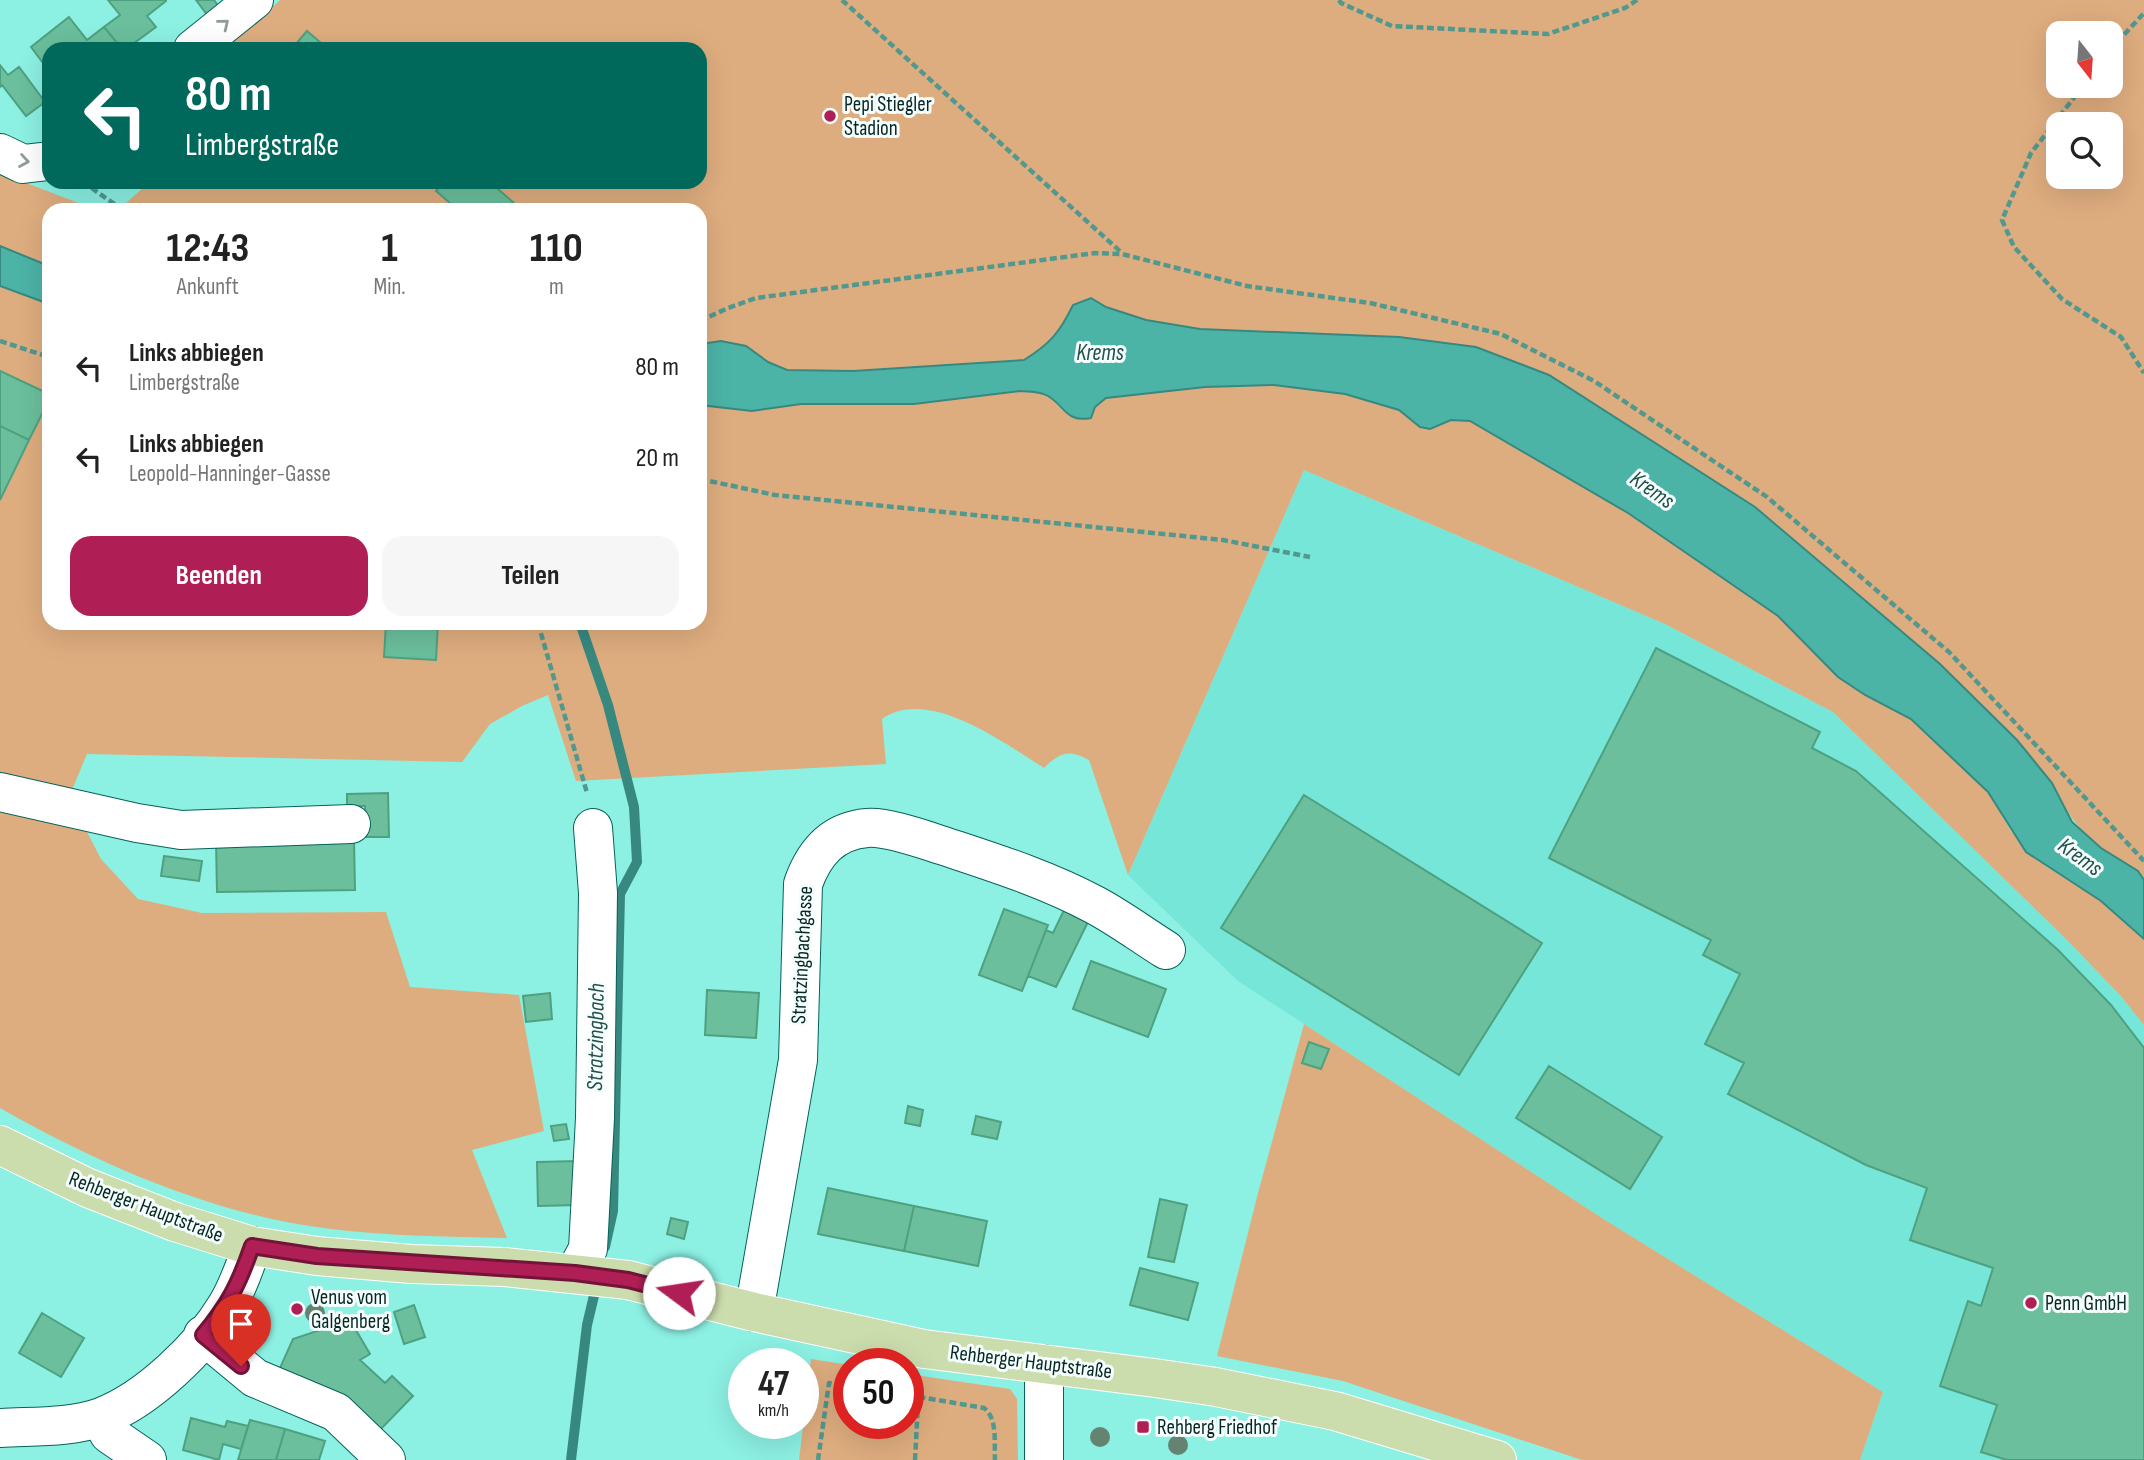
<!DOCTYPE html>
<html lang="de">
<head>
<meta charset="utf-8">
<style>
	:root { --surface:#fff; --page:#f6f6f6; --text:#222; --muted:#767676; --accent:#af1f55 }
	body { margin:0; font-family:"Sofia Sans Condensed",sans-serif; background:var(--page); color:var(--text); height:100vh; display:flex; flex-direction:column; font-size:26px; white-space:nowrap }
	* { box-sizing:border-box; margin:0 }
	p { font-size:23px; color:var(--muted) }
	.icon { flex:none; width:38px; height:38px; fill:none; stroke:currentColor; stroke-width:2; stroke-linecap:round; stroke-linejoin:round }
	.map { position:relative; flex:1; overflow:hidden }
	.panel { position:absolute; left:42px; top:203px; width:665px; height:427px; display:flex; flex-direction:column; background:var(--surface); border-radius:21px; box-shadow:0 7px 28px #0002 }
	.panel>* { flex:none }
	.hud { position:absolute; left:42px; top:42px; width:665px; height:147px; border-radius:21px; box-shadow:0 7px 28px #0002; background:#00695c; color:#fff; overflow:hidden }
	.needle { width:46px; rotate:163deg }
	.buttons { position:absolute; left:2046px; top:21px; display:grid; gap:14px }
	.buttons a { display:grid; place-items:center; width:77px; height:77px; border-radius:14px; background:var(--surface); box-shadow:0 7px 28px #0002; font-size:35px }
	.speed { position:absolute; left:728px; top:1348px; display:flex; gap:14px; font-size:35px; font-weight:700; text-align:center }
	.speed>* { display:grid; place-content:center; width:91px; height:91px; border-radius:50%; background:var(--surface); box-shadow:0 7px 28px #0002; line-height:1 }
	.speed small { font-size:18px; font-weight:400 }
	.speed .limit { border:10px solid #d22; background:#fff; color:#111 }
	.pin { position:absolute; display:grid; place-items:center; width:60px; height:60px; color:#fff; margin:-72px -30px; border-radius:50% 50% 50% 0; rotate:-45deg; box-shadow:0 0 7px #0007 }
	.pin .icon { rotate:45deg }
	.me { position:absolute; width:77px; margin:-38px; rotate:284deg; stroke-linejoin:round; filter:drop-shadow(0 0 5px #0008) }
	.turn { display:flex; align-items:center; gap:24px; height:147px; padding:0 28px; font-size:32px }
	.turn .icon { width:91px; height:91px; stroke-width:2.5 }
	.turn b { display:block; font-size:49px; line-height:60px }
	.eta { display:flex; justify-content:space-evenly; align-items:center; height:119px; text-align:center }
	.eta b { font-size:42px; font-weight:700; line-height:49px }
	.primary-button { display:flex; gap:14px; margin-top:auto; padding:14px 28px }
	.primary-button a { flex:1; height:80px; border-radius:21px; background:var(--accent); color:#fff; font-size:28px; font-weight:700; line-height:80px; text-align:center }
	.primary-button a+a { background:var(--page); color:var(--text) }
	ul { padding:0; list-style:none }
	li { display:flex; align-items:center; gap:21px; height:91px; padding:0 28px }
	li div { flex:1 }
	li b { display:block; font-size:26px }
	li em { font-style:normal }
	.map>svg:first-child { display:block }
	.built { fill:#76e6d8 }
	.green { fill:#dead7f; fill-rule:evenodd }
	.water { fill:#4cb3a7; stroke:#378980; stroke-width:2 }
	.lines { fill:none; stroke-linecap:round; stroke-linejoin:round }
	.stream { stroke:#378980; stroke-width:10 }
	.building { fill:#6bbf9c; stroke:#4ea180; stroke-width:2 }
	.minor-casing { stroke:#06625a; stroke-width:40 }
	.major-casing { stroke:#fff; stroke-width:40 }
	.path { stroke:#51988f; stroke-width:4.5; stroke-dasharray:7 3.5; stroke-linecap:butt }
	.minor { stroke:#fff; stroke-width:38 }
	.major { stroke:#cbdcad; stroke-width:38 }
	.tree { fill:#648471 }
	.oneway { stroke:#8f9e9c }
	.route-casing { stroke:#721437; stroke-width:18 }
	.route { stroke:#af1f55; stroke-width:12 }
	.poi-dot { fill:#af1f55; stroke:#f5fefc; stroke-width:2.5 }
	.labels { text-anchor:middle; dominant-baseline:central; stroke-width:6; stroke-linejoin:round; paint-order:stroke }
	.poi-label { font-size:21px; fill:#062724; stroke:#f5fefc; text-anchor:start }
	.street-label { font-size:21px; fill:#062724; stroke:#f5fefc }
	.water-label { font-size:23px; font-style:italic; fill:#23504b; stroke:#f5fefc }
</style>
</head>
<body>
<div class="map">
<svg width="2144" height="1460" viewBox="0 0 2144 1460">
	<rect width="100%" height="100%" fill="#8cf0e3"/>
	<path class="built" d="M1304 470 1665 624 1833 712 2066 939 2120 995 2144 1025V1460H1860L1883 1392 1605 1220 1238 981 1128 875Z"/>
	<path class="green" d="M280 0H2144V880C2134 864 2115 859 2101 848 2075 828 2067 811 2052 783L1755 507 1549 375 1476 347 1399 337 1200 329 1146 320 1106 307 1091 298 1073 305C1060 332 1050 344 1024 360L853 371 787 370 768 362 746 346 721 341 700 344V210H118L150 182H700V49H225ZM2058 33H2110V86H2058ZM2058 124H2110V177H2058Z
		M0 173 97 210H49V266L0 246Z
		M0 286 49 304V623H700V405L752 411 801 404H914L1020 391 1038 392 1050 397 1062 410 1072 417 1095 407 1105 398 1205 387 1274 385 1345 394 1399 410 1420 428 1430 429 1451 420 1470 421 1628 513 1778 616 1838 677 1865 695 1911 719 1988 792 2011 831 2047 867 2101 901 2144 939V1025L2120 995 2066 939 1833 712 1665 624 1304 470 1128 875 1089 760C1069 749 1060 752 1044 768 1004 743 928 686 882 719L886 764 576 781 548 695 522 706 490 724 462 762 87 754 69 797 101 859 138 899 202 913 386 912 410 987 519 995 544 1131 472 1150 507 1238C425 1236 339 1236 259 1216 168 1194 81 1154 0 1108Z
		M1304 1024 1605 1220 1883 1392 1860 1460H1582L1343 1381 1217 1356 1258 1193Z
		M811 1359 849 1365V1423H908V1374L1010 1389 1017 1399 1018 1460H799Z"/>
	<path class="water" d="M0 246 49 266V304L0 286Z
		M1091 298 1106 307 1146 320 1200 329 1399 337 1476 347 1549 375 1755 507 1940 664 2017 740 2052 783 2072 822 2101 848 2138 871 2144 880V939L2101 901 2026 852 1988 792 1911 719 1865 695 1838 677 1778 616 1628 513 1470 421 1451 420 1430 429 1420 427 1399 410 1345 394 1274 385 1205 387 1106 398 1095 407 1091 418C1066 423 1065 406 1048 396 1040 391 1030 392 1020 391L914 404H801L752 411 700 405V344L721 341 746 346 768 362 787 370 853 371 1024 360C1050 344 1060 332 1073 305Z"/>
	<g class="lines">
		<path class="stream" d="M580 623 608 705 634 807 637 862 620 894 613 1211 605 1247
			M571 1460 587 1325 597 1283"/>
	</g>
	<path class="building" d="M108 0H166V1L147 16 156 27 126 49H122L104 27 120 15Z
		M196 0H214L219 7 208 16Z
		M69 17 87 40 104 27 122 49H49V71L31 47Z
		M307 31 328 49H299L295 45Z
		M0 65 8 75 19 67 45 102 26 116 2 85 0 87Z
		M444 182H490L522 210H458L436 191Z
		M0 371 49 394V400L29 440 0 426Z
		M0 426 29 440 0 500Z
		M386 623H438L436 660 384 657Z
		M1656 648 1820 732 1812 748 1856 771 2058 950 2111 1005 2144 1048V1460H2007L1981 1452 1997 1405 1940 1386 1968 1301 1981 1306 1993 1268 1910 1240 1927 1188 1866 1165 1728 1094 1744 1063 1705 1044 1740 974 1703 955 1711 940 1549 858Z
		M388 793 389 837H366L365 806H347V794Z
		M1304 795 1542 943 1459 1075 1221 928Z
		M354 839 355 890 217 892 216 841Z
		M164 856 202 861 199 881 161 876Z
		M1065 908 1089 920 1056 987 1028 976 1046 930 1053 933Z
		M1004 909 1048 925 1022 991 979 975Z
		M1091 961 1166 989 1148 1037 1073 1009Z
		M707 990 759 993 756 1038 705 1035Z
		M550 993 552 1019 526 1022 523 996Z
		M1309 1042 1329 1049 1321 1069 1302 1063Z
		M1549 1066 1662 1137 1630 1189 1516 1118Z
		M908 1106 923 1110 920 1126 905 1123Z
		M976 1116 1001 1122 997 1139 972 1134Z
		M566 1124 569 1139 554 1141 551 1126Z
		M578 1161 579 1205 538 1206 537 1162Z
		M828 1188 914 1206 904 1251 818 1234Z
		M1160 1199 1187 1205 1174 1262 1148 1257Z
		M914 1206 987 1221 978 1266 904 1251Z
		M671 1218 688 1222 684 1239 667 1234Z
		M1140 1268 1198 1283 1188 1320 1130 1305Z
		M414 1305 425 1337 404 1344 394 1312Z
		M42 1313 84 1338 61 1377 19 1353Z
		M350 1320 370 1354 360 1360 385 1383 392 1376 413 1396 378 1432 279 1370 293 1339Z
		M191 1418 225 1427 227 1421 248 1426 241 1449 223 1444 219 1460 183 1450Z
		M250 1420 285 1429 276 1460H238Z
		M285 1429 325 1441 319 1460H276Z"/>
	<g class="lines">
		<g class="minor-casing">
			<path id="minor" d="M193 49 254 0
				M0 153 23 164 49 161
				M0 792 137 823 181 830 351 824
				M575 1273 588 1249 595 1118 598 893 593 828
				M754 1312 798 1060 803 884C814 853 832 831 867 828 886 826 925 840 944 846 995 863 1046 879 1093 904 1118 917 1142 935 1166 950
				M203 1335 255 1378 336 1412 386 1460
				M1044 1364V1460
				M100 1418 109 1434 147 1460
				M0 1428C32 1426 71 1428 101 1417 147 1400 202 1347 227 1305 238 1287 245 1266 252 1246"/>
		</g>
		<g class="major-casing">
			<path id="major" d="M0 1145 88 1188 175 1222 252 1246 317 1256 411 1264 505 1267 628 1280 754 1312 924 1349 1155 1378 1216 1387 1335 1411 1497 1460"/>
		</g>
		<path class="path" d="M842 0 1122 253
			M1339 0 1341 3 1392 26 1548 34 1625 8 1637 0
			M2110 50 2144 13
			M2083 86 2031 153 2002 220 2014 247 2062 299 2121 337 2144 373
			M83 182 123 210
			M700 321 728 308 756 298 1095 253 1122 254 1247 286 1370 303 1501 334 1594 381 1767 497 1949 652 2144 861
			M0 341 49 357
			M700 479 775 495 1223 540 1310 557
			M538 623 587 793
			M908 1395 984 1408C998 1419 994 1443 995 1460
			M818 1460 829 1383 849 1386
			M915 1460 919 1384"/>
		<use href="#minor" class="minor"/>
		<use href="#major" class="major"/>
	</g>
	<g class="tree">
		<circle cx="315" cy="1313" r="10"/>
		<circle cx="1100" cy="1437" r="10"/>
		<circle cx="1178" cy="1445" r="10"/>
	</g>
	<defs><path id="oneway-chevron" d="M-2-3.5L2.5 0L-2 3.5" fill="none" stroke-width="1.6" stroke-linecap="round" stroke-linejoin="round" transform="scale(1.75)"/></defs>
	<g class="oneway">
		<use href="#oneway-chevron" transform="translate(224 24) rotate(-39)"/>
		<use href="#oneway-chevron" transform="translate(24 161) rotate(9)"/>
	</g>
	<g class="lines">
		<g class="route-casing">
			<path id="route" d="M241 1366 203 1335C228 1305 239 1284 252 1246L317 1256 575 1273 628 1280 679 1293"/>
		</g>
		<use href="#route" class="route"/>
	</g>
	<g class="poi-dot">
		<circle cx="830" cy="116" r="7"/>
		<circle cx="2031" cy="1303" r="7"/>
		<circle cx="297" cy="1309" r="7"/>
		<rect x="1136" y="1420" width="14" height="14" rx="3.5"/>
	</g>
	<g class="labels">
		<g class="poi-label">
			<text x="844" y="104">Pepi Stiegler<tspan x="844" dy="24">Stadion</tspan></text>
			<text x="311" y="1297">Venus vom<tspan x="311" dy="24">Galgenberg</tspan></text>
			<text x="2045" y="1303">Penn GmbH</text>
			<text x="1157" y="1427">Rehberg Friedhof</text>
		</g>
		<g class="street-label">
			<text transform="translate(802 955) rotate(-87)">Stratzingbachgasse</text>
			<text transform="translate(146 1207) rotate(21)">Rehberger Hauptstraße</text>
			<text transform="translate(1031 1362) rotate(7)">Rehberger Hauptstraße</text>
		</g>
		<g class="water-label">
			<text x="1100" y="353">Krems</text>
			<text transform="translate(1652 490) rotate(35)">Krems</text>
			<text transform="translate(2080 857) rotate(36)">Krems</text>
			<text transform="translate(596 1037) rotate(-89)">Stratzingbach</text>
		</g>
	</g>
</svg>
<div class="buttons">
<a><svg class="needle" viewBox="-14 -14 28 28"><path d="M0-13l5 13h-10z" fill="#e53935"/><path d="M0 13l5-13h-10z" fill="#767676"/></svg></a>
<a><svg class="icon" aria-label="search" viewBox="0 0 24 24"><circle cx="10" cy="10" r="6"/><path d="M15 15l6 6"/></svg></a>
</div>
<div class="speed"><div>47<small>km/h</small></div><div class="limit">50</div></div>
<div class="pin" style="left:241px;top:1366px;background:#d93025"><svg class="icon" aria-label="arrive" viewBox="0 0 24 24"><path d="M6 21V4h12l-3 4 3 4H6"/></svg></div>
<svg class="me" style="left:679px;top:1293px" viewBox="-20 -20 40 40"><circle r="19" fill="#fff"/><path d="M0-13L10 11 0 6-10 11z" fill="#af1f55"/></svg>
<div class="hud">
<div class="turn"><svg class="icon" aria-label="left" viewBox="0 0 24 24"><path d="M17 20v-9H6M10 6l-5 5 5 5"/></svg><div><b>80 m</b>Limbergstraße</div></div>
</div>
<section class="panel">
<div class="eta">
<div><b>12:43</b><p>Ankunft</p></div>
<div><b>1</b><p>Min.</p></div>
<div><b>110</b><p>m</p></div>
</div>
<ul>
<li><svg class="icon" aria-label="left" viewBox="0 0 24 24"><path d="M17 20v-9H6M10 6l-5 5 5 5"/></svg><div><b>Links abbiegen</b><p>Limbergstraße</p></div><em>80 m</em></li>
<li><svg class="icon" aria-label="left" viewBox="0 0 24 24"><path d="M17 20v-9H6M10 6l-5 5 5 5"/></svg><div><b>Links abbiegen</b><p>Leopold-Hanninger-Gasse</p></div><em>20 m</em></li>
</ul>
<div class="primary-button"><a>Beenden</a><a>Teilen</a></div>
</section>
</div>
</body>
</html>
